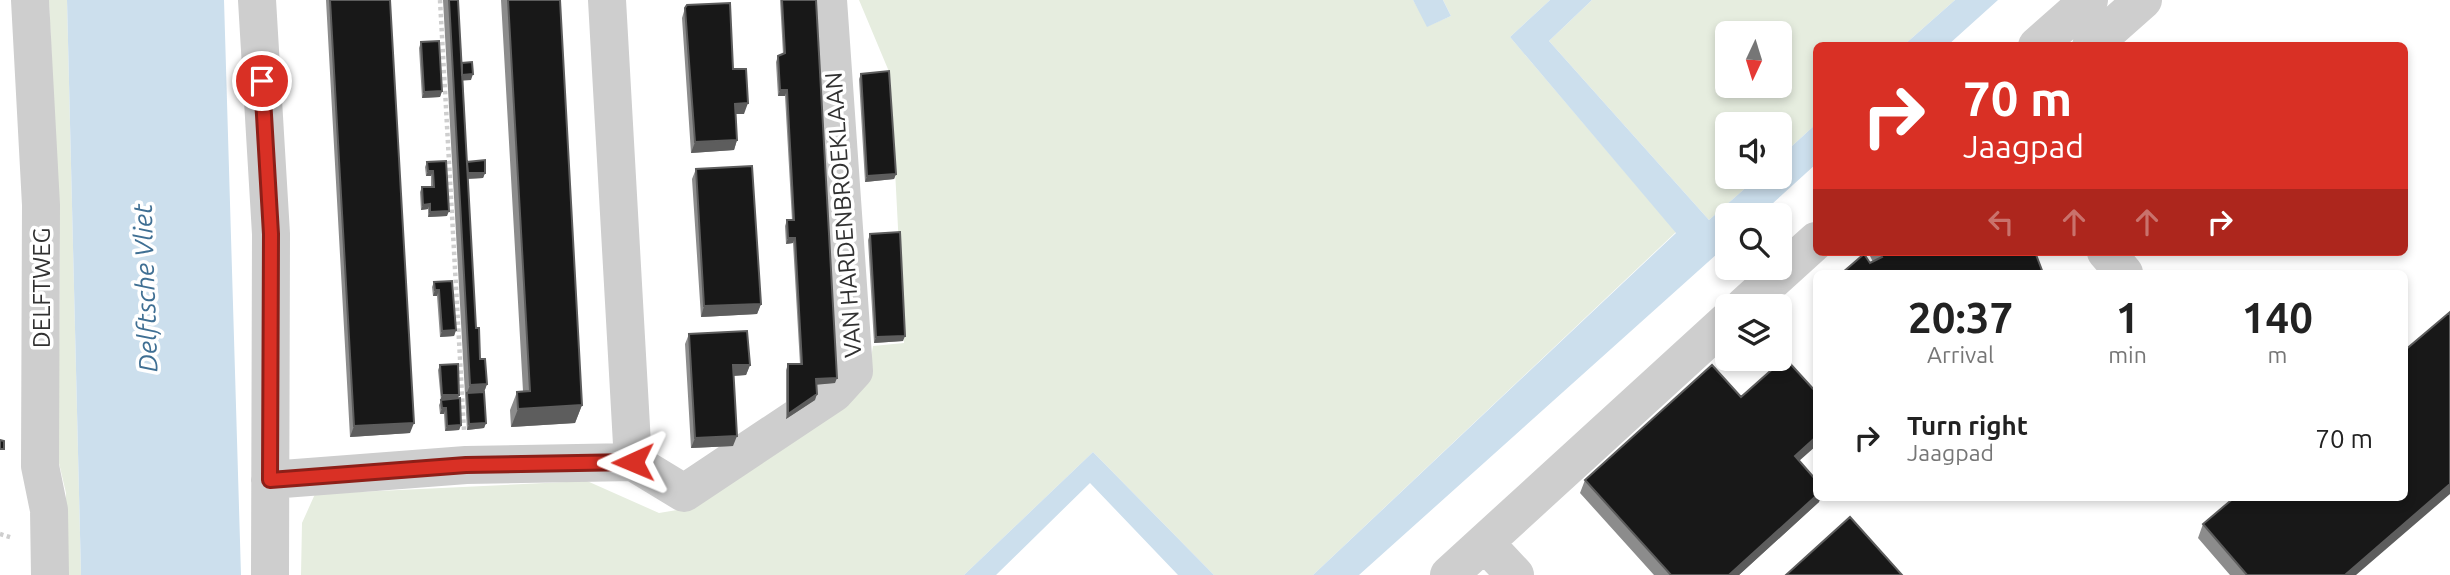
<!DOCTYPE html>
<html lang="en">
<head>
<meta charset="utf-8">
<style>
	:root { --surface:#fff; --page:#f6f6f6; --text:#222; --muted:#767676 }
	body { margin:0; font-family:Ubuntu,sans-serif; background:var(--page); color:var(--text); height:100vh; display:flex; flex-direction:column; font-size:26px; white-space:nowrap }
	* { box-sizing:border-box; margin:0 }
	p { font-size:23px; color:var(--muted) }
	.icon { flex:none; width:38px; height:38px; fill:none; stroke:currentColor; stroke-width:2; stroke-linecap:round; stroke-linejoin:round }
	.map { position:relative; flex:1; overflow:hidden }
	.details { position:absolute; left:1813px; top:270px; width:595px; height:231px; display:flex; flex-direction:column; background:var(--surface); border-radius:10px; box-shadow:0 4px 10px #0003 }
	.details>* { flex:none }
	.top-card { position:absolute; left:1813px; top:42px; width:595px; height:214px; border-radius:10px; box-shadow:0 4px 10px #0003; background:#d93025; color:#fff; overflow:hidden }
	.needle { width:46px; rotate:184deg }
	.buttons { position:absolute; left:1715px; top:21px; display:grid; gap:14px }
	.buttons a { display:grid; place-items:center; width:77px; height:77px; border-radius:10px; background:var(--surface); box-shadow:0 4px 10px #0003; font-size:35px }
	.pin { position:absolute; display:grid; place-items:center; width:60px; height:60px; color:#fff; margin:-30px; border:4px solid #fff; border-radius:50%; box-shadow:0 2px 7px #0007 }
	.me { position:absolute; width:77px; margin:-38px; rotate:269deg; stroke-linejoin:round; filter:drop-shadow(0 0 5px #0008) }
	.turn { display:flex; align-items:center; gap:24px; height:147px; padding:0 35px; font-size:32px }
	.turn .icon { width:91px; height:91px; stroke-width:2.5 }
	.turn b { display:block; font-size:49px; line-height:60px }
	.lanes { display:flex; align-items:center; height:66px; padding:0 35px; background:#0003; justify-content:center; gap:35px; direction:ltr }
	.lanes .off { opacity:.35 }
	.eta { display:flex; justify-content:space-evenly; align-items:center; height:119px; text-align:center }
	.eta b { font-size:42px; font-weight:600; line-height:49px }
	ul { padding:0; list-style:none }
	li { display:flex; align-items:center; gap:21px; height:98px; padding:0 35px }
	li div { flex:1 }
	li b { display:block; font-size:26px }
	li em { font-style:normal }
	.map>svg:first-child { display:block }
	.green { fill:#e6eddf; fill-rule:evenodd }
	.water { fill:#ccdfed }
	.lines { fill:none; stroke-linecap:round; stroke-linejoin:round }
	.path { stroke:#cecece; stroke-width:4.5; stroke-dasharray:3.5 3.5; stroke-linecap:butt }
	.minor { stroke:#cecece; stroke-width:38 }
	.wall { fill:#8c8c8c }
	.shaded-wall { fill:#5d5d5d }
	.building { fill:#181818; stroke:#5d5d5d; stroke-width:2 }
	.route-casing { stroke:#8d1f18; stroke-width:18 }
	.route { stroke:#d93025; stroke-width:12 }
	.labels { text-anchor:middle; dominant-baseline:central; stroke-width:7; stroke-linejoin:round; paint-order:stroke }
	.street-label { font-size:24px; fill:#313131; stroke:#fff }
	.water-label { font-size:26px; font-style:italic; fill:#3f6f93; stroke:#fff }
</style>
</head>
<body>
<div class="map">
<svg width="2450" height="575" viewBox="0 0 2450 575">
	<rect width="100%" height="100%" fill="#fff"/>
	<path class="green" d="M49 0H67L81 575H65L66 493 58 459 60 255Z
		M859 0H1413L1428 26 1451 16 1443 0H1550L1510 37 1676 232 1313 575H1214L1093 452 964 575H301L302 523 315 494 587 481 659 513 683 509 869 370 873 346 904 343 890 74Z
		M1592 0H1955L1904 45 1816 46V124L1780 157V124H1727V177H1758L1709 220 1549 41ZM1727 33H1780V86H1727Z"/>
	<path class="water" d="M67 0H224L241 575H81Z
		M1413 0H1443L1451 16 1427 27Z
		M1550 0H1592L1549 41 1709 220 1758 177H1780V157L1816 124V164L1760 215H1727V245L1359 575H1313L1676 233 1510 37Z
		M1955 0H1998L1948 45H1904Z
		M1093 452 1214 575H1178L1090 483 996 575H964Z"/>
	<g class="lines">
		<path class="path" d="M440 0 464 430
			M0 534 13 538"/>
		<path class="minor" d="M30 0 41 205 40 466 49 510 50 575
			M257 0 271 234 270 575
			M2037 46 2089 0
			M2091 46 2143 0
			M2106 252 2124 273
			M1744 306 1816 241
			M633 462 684 493 834 393 854 371 828 0
			M270 480 466 465 633 462 607 0
			M1486 544 1515 575
			M1449 575 1727 321"/>
	</g>
	<path class="wall" d="M326 0H390L410 433 350 437Z
		M443 0H458L462 63 471 80H463L467 162 485 173 483 178 468 179 476 328 480 359 487 384 484 392 486 423 484 428 467 430Z
		M501 0H560L582 405 575 423 511 427 510 410 517 392 523 391Z
		M780 0H816L835 383 816 384 815 400 786 419V370L788 364H800L793 243 786 244 785 226 787 220H792L785 96H778L776 62 778 56 783 54Z
		M685 8 733 69 744 114H736L737 140 734 150 691 153 682 18Z
		M421 42 442 91 440 97 422 98 419 48Z
		M861 74 896 174 894 179 865 182 859 79Z
		M446 161 447 216 428 217V209L421 210 420 192 422 187H431V176H426L425 167 427 162Z
		M696 169 761 304 757 314 701 317 692 179Z
		M870 234 903 341 874 343 868 240Z
		M1868 252H2035L1870 263 1873 262Z
		M452 281 456 330 454 336 440 337 437 296H433L432 287 434 282Z
		M689 334 750 365 746 375 734 376 733 446 691 448 685 344Z
		M440 365 459 395 458 399 461 425 459 430 445 431 444 414H440L439 405 441 401 438 370Z
		M1800 461 1819 502 1739 575H1654L1580 493 1585 480Z
		M2203 524 2356 575H2230L2198 538Z"/>
	<path class="shaded-wall" d="M473 74 471 80 457 81 459 75Z
		M780 90H787L785 96H778Z
		M442 91 440 97 422 98 424 92Z
		M748 103 744 114H732L735 104Z
		M737 140 734 150 691 153 695 142Z
		M428 171H433L431 176H426Z
		M464 173H485L483 178 462 179Z
		M896 174 894 179 865 182 867 176Z
		M430 204 428 209 421 210 423 205Z
		M449 211 447 216 428 217 430 212Z
		M788 238H795L793 243 786 244Z
		M435 290H439L437 296H433Z
		M761 304 757 314 701 317 704 306Z
		M1790 311 1788 317 1780 324V320Z
		M456 330 454 336 440 337 442 331Z
		M905 336 903 341 874 343 876 337Z
		M733 365H750L746 375 730 376Z
		M837 378 835 383 814 385 816 379Z
		M487 384 482 398 467 393 465 398 470 385Z
		M817 394 815 400 786 419 788 414Z
		M442 395H459L457 400 440 401Z
		M582 405 575 423 511 427 518 409Z
		M442 408H446L444 414H440Z
		M414 423 410 433 350 437 354 426Z
		M486 423 484 428 467 430 469 424Z
		M461 425 459 430 445 431 447 426Z
		M737 436 733 446 691 448 695 438Z
		M1816 437V446L1790 469 1795 456Z
		M2450 484V494L2356 575H2345Z
		M1816 496V497H1821L1819 502 1739 575H1729Z"/>
	<path class="building" d="M330 0H390L414 423 354 426Z
		M449 0H458L476 328H479L480 359H485L487 384 470 385Z
		M508 0H560L582 405 518 409 517 392 530 391Z
		M782 0H816L837 378 816 379 817 394 788 414V364H802L795 238H788L787 220H794L787 90H780L778 56 785 53Z
		M730 3 733 69H746L748 103 735 104 737 140 695 142 685 8 687 5Z
		M439 41 442 91 424 92 421 42Z
		M472 62 473 74 462 75V63Z
		M889 71 896 174 867 176 861 74Z
		M485 160V173H468L467 162Z
		M446 161 449 211 430 212V204L423 205 422 187H434L433 171H428L427 162Z
		M752 166 761 304 704 306 696 169Z
		M900 232 905 336 876 337 870 234Z
		M1879 252H2035L2043 273H1842L1864 254 1870 263 1882 257Z
		M452 281 456 330 442 331 439 290H435L434 282Z
		M1781 301 1790 311 1780 320V306H1776Z
		M2450 312V484L2345 575H2247L2203 524 2235 497H2404V351Z
		M747 331 750 365H733L737 436 695 438 689 334Z
		M1785 358 1816 392V437L1795 456 1816 480V496L1729 575H1671L1585 480 1712 365 1741 397Z
		M458 364 459 395H442L440 365Z
		M484 392 486 423 469 424 467 393Z
		M460 398 461 425 447 426 446 408H442L441 400Z
		M0 440 4 441V449H0Z
		M1850 517 1902 575H1786Z"/>
	<g class="lines">
		<g class="route-casing">
			<path id="route" d="M262 81 271 234 270 480 466 465 633 462"/>
		</g>
		<use href="#route" class="route"/>
	</g>
	<g class="labels">
		<g class="street-label">
			<text transform="translate(843 215) rotate(-94)">VAN HARDENBROEKLAAN</text>
			<text transform="translate(41 288) rotate(-90)">DELFTWEG</text>
		</g>
		<g class="water-label">
			<text transform="translate(145 288) rotate(-92)">Delftsche Vliet</text>
		</g>
	</g>
</svg>
<div class="buttons">
<a><svg class="needle" viewBox="-14 -14 28 28"><path d="M0-13l5 13h-10z" fill="#e53935"/><path d="M0 13l5-13h-10z" fill="#767676"/></svg></a>
<a><svg class="icon" aria-label="sound" viewBox="0 0 24 24"><path d="M4 9h4l5-4v14l-5-4H4zM17 9q2 3 0 6"/></svg></a>
<a><svg class="icon" aria-label="search" viewBox="0 0 24 24"><circle cx="10" cy="10" r="6"/><path d="M15 15l6 6"/></svg></a>
<a><svg class="icon" aria-label="layers" viewBox="0 0 24 24"><path d="M12 4l9 5-9 5-9-5zM3 14l9 5 9-5"/></svg></a>
</div>
<div class="pin" style="left:262px;top:81px;background:#d93025"><svg class="icon" aria-label="arrive" viewBox="0 0 24 24"><path d="M6 21V4h12l-3 4 3 4H6"/></svg></div>
<svg class="me" style="left:633px;top:462px" viewBox="-20 -20 40 40"><path d="M0-17L14 15 0 8-14 15z" fill="#d93025" stroke="#fff" stroke-width="4"/></svg>
<div class="top-card">
<div class="turn"><svg class="icon" aria-label="right" viewBox="0 0 24 24"><path d="M7 20v-9h11M14 6l5 5-5 5"/></svg><div><b>70 m</b>Jaagpad</div></div>
<div class="lanes"><svg class="icon off" aria-label="left" viewBox="0 0 24 24"><path d="M17 20v-9H6M10 6l-5 5 5 5"/></svg><svg class="icon off" aria-label="ahead" viewBox="0 0 24 24"><path d="M12 20V5M6 11l6-6 6 6"/></svg><svg class="icon off" aria-label="ahead" viewBox="0 0 24 24"><path d="M12 20V5M6 11l6-6 6 6"/></svg><svg class="icon" aria-label="right" viewBox="0 0 24 24"><path d="M7 20v-9h11M14 6l5 5-5 5"/></svg></div>
</div>
<section class="details">
<div class="eta">
<div><b>20:37</b><p>Arrival</p></div>
<div><b>1</b><p>min</p></div>
<div><b>140</b><p>m</p></div>
</div>
<ul>
<li><svg class="icon" aria-label="right" viewBox="0 0 24 24"><path d="M7 20v-9h11M14 6l5 5-5 5"/></svg><div><b>Turn right</b><p>Jaagpad</p></div><em>70 m</em></li>
</ul>
</section>
</div>
</body>
</html>
